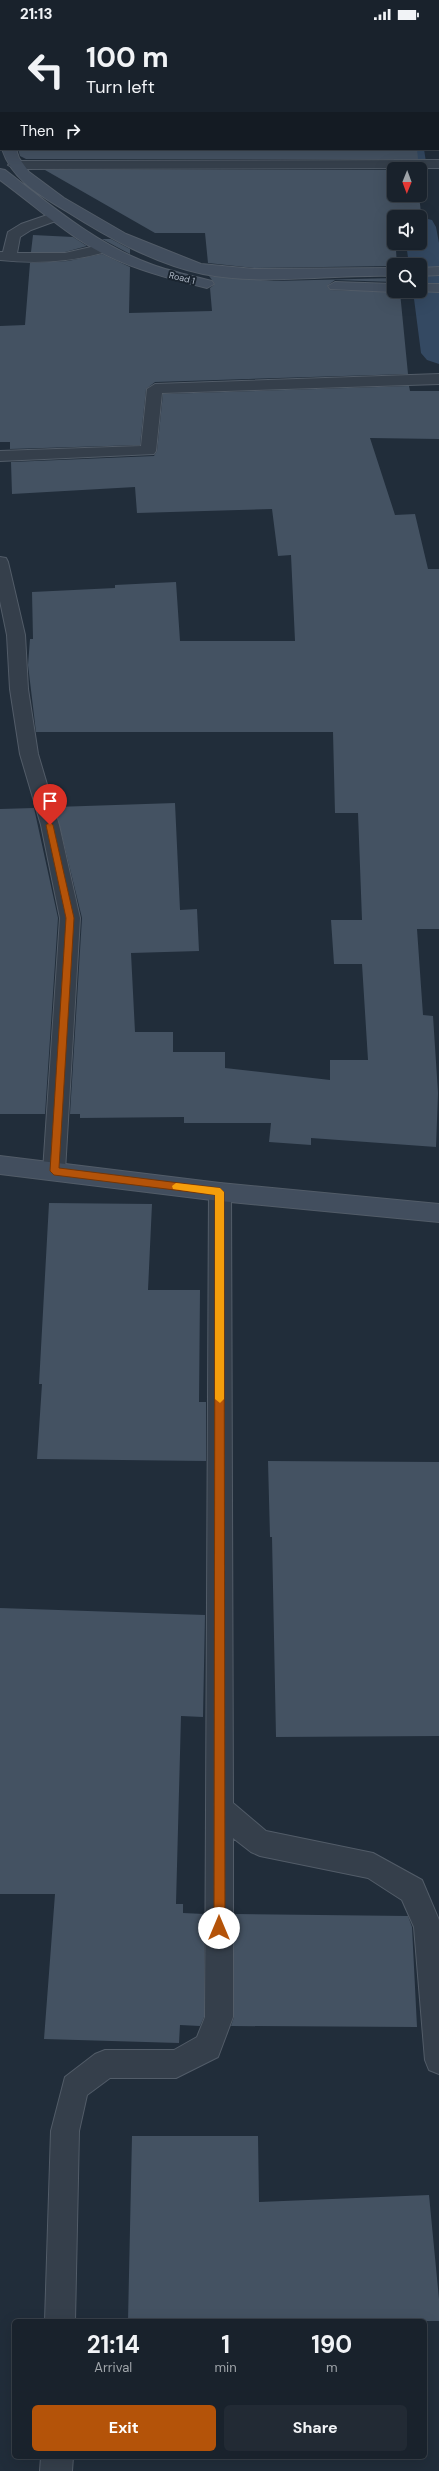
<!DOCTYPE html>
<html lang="en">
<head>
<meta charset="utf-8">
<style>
	:root { --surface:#19222c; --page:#222a34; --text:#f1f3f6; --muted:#9fa4a9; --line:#373f48; --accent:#b45309 }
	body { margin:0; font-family:"DM Sans",sans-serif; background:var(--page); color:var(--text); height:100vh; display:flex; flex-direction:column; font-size:15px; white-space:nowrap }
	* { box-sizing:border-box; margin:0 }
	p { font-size:13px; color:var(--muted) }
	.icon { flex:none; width:22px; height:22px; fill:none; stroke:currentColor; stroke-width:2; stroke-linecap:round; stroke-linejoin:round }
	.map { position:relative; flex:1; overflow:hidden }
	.sheet { position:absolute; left:12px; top:2291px; width:415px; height:140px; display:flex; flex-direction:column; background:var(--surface); border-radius:6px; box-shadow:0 4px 16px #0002,0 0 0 1px var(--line) }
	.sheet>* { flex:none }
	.banner { position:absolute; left:0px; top:0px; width:439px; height:122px; box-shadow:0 4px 16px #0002,0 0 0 1px var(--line); background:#19222c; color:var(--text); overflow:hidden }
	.needle { width:26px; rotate:181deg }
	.buttons { position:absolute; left:387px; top:134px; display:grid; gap:8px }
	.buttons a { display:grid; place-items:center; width:40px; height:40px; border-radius:6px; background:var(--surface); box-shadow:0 4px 16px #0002,0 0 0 1px var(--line); font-size:20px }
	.pin { position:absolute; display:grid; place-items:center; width:34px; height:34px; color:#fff; margin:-41px -17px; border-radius:50% 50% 50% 0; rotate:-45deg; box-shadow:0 0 4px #0007 }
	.pin .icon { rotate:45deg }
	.me { position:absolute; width:44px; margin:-22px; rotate:0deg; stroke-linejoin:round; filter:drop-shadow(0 0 3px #0008) }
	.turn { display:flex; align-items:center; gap:14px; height:84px; padding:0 20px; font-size:18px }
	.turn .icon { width:52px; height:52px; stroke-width:2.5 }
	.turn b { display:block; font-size:28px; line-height:34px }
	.then { display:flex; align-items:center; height:38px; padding:0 20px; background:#0003; gap:8px; font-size:15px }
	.eta { display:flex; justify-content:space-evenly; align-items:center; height:68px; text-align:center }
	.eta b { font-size:24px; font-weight:700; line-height:28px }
	.primary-button { display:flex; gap:8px; margin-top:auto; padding:8px 20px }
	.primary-button a { flex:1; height:46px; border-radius:6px; background:var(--accent); color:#fff; font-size:16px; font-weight:700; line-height:46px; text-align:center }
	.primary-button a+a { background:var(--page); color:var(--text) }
	.status { display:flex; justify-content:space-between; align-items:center; height:28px; padding:0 20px; background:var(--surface); direction:ltr }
	.status svg { height:11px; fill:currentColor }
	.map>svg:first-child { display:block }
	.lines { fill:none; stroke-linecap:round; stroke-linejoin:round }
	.canal { fill:#344962; fill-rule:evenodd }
	.building { fill:#445262 }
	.street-casing { stroke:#525c68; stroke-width:2 }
	.secondary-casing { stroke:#525c68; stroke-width:2 }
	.street { fill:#353f4b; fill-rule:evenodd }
	.secondary { fill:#424e5e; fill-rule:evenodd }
	.route { fill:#b45309; stroke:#753606 }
	.slow { fill:#f59e0b }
	.labels { text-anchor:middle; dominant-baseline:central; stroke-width:4; stroke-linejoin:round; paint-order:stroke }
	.far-street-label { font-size:9px; fill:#afb9c7; stroke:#1a242f }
</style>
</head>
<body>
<div class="status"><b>21:13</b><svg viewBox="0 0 49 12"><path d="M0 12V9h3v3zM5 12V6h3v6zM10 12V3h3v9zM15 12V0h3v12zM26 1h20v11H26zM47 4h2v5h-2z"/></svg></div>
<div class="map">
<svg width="439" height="2443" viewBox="0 0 439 2443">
	<rect width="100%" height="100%" fill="#212d3a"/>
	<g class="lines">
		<path class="canal" d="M375 0H405V1H375Z
			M392 121H424L427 141 422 148H420V141H395Z
			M420 189 432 192 436 199 439 215V336L427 332 421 325 413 263H420V237H409L406 215H420Z"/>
	</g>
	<path class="building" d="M18 121H417L418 131H26L20 128Z
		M45 142H394V167H419L421 185H408V189H394V215H411L412 222H396L397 237 394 238 254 240 208 235 205 205H155Z
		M33 207 73 209 87 218 65 224H31Z
		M102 211H111L130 221V226Z
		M102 226 130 239 129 285 212 283 210 260 215 256 209 248 274 253 394 250V254L335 252 327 258 330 262 400 264 408 346 155 354 146 361 140 417 10 421V414H0V298L25 297 30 235 68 233Z
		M409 358 410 363H439V411L370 410 395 487 415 486 428 541H439V901H417L423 987 433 988 438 1065 436 1119 311 1110V1117L269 1114 271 1095H184V1089L80 1090V1086H70L82 890 55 779 175 775 180 882 197 881 199 923 131 925 135 1004H173V1024H225V1040L330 1052V1032H368L362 936H334L331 892H362L358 785H335L333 704H36L28 637 30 611H33L32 564 115 560V557L176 554 180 613H295L291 527 278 528 272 481 137 485 135 459 12 466 11 434 154 428 157 423 163 366Z
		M34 780 58 890 45 1086H0V781Z
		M49 1175 152 1176 148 1262H200L199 1374H206V1433L37 1431 42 1356H39Z
		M268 1433 439 1434V1708L276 1709 272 1509H270Z
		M0 1580 205 1587 203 1689 181 1688 176 1876H183V1885L204 1886V1989L200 1998 180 1997 179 2015 44 2011 55 1866H0Z
		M234 1886 408 1888 412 1899 417 1999 231 1998 234 1989Z
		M132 2108H258L259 2174 429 2167 439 2271V2293H128Z"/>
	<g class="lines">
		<g class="street-casing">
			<path id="street" d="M438 41H439V49H438Z
				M439 132V140L15 141 8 137 15 133Z
				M56 184 63 188 61 191 31 202 20 209 17 225H65L104 216 111 220 109 223C72 234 38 236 0 232V224H3L8 204 21 196Z
				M439 346V356L162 365 156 423 154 426 0 433V423L141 418 147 361 155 356Z
				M0 529 6 530 8 534 25 607 28 661 38 726 59 797 80 890 65 1143 62 1149 54 1152 46 1149 43 1143 60 890 41 797 20 726 10 661 7 607 0 573Z
				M220 1155 228 1158 231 1164 233 1775 266 1803 373 1825 422 1852 439 1892V2046L429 2042 425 2032 414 1899 402 1872 368 1850 260 1828 251 1824 233 1810V1989L218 2029 176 2050H110L87 2067 79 2103 75 2293H45L51 2103 65 2049 95 2026 105 2022H174L197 2009 205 1989 209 1164 212 1158Z
				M41 2429H73L72 2443H40Z"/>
		</g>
		<g class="secondary-casing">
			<path id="secondary" d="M6 0H19L6 1Z
				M0 59H1L0 71Z
				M2 121H16L19 130 29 144 64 170 126 206 201 236 254 241 394 240V248C331 246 265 258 203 246 155 236 107 209 66 183 40 167 12 152 2 121Z
				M0 141 5 142C52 178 97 217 153 237 172 244 193 248 212 253L214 256 207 260C162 249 117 237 78 211 51 193 26 171 0 152Z
				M439 239V247L420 248V240Z
				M335 254 394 256V263H399L394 264 330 261 328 258Z
				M420 256H439V264L415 263H420Z
				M0 1128 220 1155 439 1176V1194L220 1173 0 1146Z"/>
		</g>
		<use href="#street" class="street"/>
		<use href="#secondary" class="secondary"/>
	</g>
	<path class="route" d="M50 794 53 797 74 890 59 1140 220 1160 224 1164 225 1900 219 1906 214 1900 215 1167 54 1147 50 1143 66 890 46 797Z"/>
	<path class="slow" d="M176 1155 220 1160 224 1164V1371L220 1375 215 1371V1167L173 1161 172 1158Z"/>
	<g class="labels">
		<g class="far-street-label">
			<text transform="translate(182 250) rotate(14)">Road 1</text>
		</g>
	</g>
</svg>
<div class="buttons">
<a><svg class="needle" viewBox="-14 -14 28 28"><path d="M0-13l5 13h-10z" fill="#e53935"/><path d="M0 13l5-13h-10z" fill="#9fa4a9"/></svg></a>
<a><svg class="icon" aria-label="sound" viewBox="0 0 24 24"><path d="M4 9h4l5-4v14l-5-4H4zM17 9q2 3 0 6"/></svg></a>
<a><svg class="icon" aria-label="search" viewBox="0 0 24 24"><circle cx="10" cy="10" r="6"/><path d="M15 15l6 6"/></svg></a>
</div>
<div class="pin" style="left:50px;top:797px;background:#d93025"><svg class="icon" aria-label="arrive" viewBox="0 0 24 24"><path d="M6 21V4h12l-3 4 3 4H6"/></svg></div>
<svg class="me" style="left:219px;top:1900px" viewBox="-20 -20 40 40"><circle r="19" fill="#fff"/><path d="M0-13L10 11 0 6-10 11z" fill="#b45309"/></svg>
<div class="banner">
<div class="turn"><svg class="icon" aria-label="left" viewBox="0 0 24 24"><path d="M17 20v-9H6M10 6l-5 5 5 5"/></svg><div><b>100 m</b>Turn left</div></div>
<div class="then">Then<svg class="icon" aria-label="right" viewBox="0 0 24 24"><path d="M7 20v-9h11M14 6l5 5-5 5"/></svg></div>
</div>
<section class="sheet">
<div class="eta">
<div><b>21:14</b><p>Arrival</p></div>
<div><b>1</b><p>min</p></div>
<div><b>190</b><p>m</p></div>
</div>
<div class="primary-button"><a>Exit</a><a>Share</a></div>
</section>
</div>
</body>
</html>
